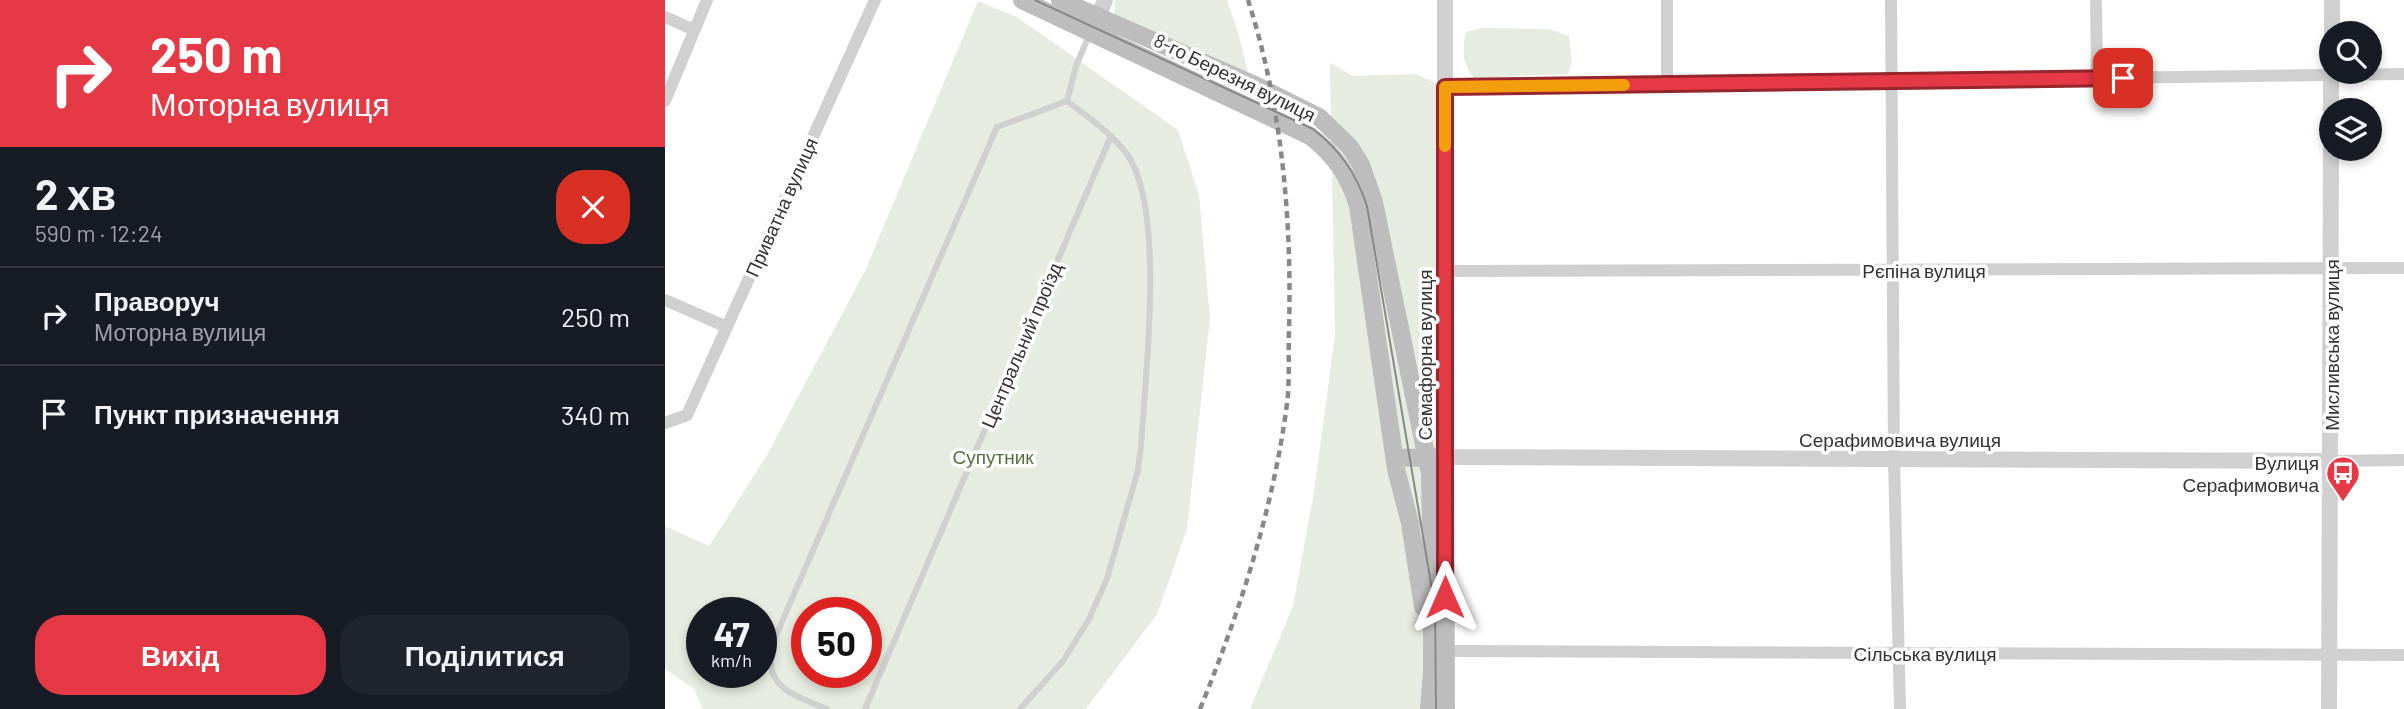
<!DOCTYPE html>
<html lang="uk">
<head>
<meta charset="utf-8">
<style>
	:root { --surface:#171b24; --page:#20242c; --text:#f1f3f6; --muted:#9ea1a6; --line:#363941; --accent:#e63946 }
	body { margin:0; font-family:Barlow,sans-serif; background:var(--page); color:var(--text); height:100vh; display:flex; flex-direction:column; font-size:26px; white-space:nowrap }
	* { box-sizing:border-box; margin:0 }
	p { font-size:23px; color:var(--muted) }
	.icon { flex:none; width:38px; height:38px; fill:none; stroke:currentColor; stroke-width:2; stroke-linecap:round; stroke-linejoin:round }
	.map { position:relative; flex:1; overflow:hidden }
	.sheet { display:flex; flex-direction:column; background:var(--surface); width:665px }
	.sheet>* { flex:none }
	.hud { background:#e63946; color:#fff; overflow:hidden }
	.fabs { position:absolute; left:1654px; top:21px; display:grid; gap:14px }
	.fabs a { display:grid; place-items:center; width:63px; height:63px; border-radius:50%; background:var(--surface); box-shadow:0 4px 10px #0003; font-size:35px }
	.speed { position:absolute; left:21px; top:597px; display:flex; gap:14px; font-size:35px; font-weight:700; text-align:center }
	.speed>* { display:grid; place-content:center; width:91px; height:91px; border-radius:50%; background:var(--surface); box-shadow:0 4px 10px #0003; line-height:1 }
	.speed small { font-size:18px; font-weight:400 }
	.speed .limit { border:10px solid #d22; background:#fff; color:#111 }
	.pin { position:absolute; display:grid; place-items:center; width:60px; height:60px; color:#fff; margin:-30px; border-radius:14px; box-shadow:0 4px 10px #0006 }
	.me { position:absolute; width:77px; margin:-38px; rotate:0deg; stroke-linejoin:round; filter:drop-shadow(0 0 5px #0008) }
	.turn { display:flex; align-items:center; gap:24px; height:147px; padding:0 35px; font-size:32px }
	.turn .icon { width:91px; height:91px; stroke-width:2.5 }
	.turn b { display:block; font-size:49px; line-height:60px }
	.round { display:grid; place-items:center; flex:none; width:74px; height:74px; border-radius:28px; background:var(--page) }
	.headline { display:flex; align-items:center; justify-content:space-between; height:119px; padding:0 35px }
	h1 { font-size:42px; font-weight:700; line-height:52px }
	.action { display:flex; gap:14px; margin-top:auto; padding:14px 35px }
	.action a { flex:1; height:80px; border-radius:28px; background:var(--accent); color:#fff; font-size:28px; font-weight:700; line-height:80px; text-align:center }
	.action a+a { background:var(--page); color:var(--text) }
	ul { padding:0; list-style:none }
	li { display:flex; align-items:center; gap:21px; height:98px; padding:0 35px; border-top:2px solid var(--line) }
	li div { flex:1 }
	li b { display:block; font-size:26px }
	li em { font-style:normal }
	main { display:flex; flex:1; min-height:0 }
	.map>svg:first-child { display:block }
	.green { fill:#e6ecdf; fill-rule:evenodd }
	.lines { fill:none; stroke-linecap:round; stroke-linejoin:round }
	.service { stroke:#d0d0d0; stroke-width:6 }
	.minor { stroke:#d0d0d0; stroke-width:12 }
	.tertiary { stroke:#d0d0d0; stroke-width:16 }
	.secondary { stroke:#bdbdbd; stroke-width:18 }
	.tram { stroke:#888; stroke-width:2 }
	.rail { stroke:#888; stroke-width:4.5; stroke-dasharray:7 5; stroke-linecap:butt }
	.route-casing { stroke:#96252e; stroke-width:18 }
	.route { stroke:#e63946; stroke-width:12 }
	.slow { stroke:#f59e0b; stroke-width:12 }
	.labels { text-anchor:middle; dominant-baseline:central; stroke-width:7; stroke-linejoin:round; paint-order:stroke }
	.street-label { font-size:19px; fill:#333; stroke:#fff }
	.park-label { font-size:19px; fill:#56703f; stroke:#fff }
	.poi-label { font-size:19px; fill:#333; stroke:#fff; text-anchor:end }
</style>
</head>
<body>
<main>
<section class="sheet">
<div class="hud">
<div class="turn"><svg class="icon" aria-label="right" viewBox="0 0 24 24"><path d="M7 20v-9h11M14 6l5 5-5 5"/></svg><div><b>250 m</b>Моторна вулиця</div></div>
</div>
<div class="headline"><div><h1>2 хв</h1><p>590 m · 12:24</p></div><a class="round" style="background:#d93025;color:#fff"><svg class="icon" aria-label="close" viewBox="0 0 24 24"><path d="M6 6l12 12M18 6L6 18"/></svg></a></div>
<ul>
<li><svg class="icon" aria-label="right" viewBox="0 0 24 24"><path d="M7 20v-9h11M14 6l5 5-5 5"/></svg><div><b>Праворуч</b><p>Моторна вулиця</p></div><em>250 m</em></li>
<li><svg class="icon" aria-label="arrive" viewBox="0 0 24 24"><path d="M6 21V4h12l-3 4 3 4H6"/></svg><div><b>Пункт призначення</b></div><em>340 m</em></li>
</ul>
<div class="action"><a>Вихід</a><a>Поділитися</a></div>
</section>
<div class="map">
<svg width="1739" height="709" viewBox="0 0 1739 709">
	<rect width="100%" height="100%" fill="#fff"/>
	<path class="green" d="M450 0H562L573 32 585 80 449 19Z
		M313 1 352 17 513 130 534 195 545 318 522 529 492 614 421 709H38L29 689 0 669V526L44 546 101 457 200 271ZM37 612H96V672H37ZM142 612H201V672H142Z
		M818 28 884 29 904 36 907 61 903 74 809 78C797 64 797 50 801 32Z
		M665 63 688 76 750 74 780 87 788 709H585L628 606 649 492 670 335Z"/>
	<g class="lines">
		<path class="service" d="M402 101 411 66 425 33
			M162 709C130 695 100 690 106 647L332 127 402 101
			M200 709 446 136
			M355 709 398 661 423 621 442 579 473 470 476 446C480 377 501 210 462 154 446 133 423 117 402 101"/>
		<path class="minor" d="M1002 0V84
			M1226 0 1229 460 1235 709
			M1431 0 1432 78
			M0 17 29 30
			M780 87 1739 74
			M0 101 42 0
			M780 271 1739 268
			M0 300 62 327
			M0 423 22 415 210 0
			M1665 461 1739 460
			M780 651 1739 655"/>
		<path class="tertiary" d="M780 0V457L1665 461
			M433 17 440 0
			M1667 33V0
			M1666 110V72
			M1664 709 1666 149"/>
		<path class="secondary" d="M357 0 645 136C670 155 684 176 693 206L731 469 745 523 758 607
			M395 0 592 86 654 117 685 147 696 165 709 202 765 474 767 579V672L764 709
			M730 458 780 457 781 709"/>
		<path class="tram" d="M370 0 648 129C675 150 691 173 702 206L770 607 771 709"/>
		<path class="rail" d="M535 709C575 611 608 510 622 404 625 380 623 354 624 330 627 219 617 106 583 0"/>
	</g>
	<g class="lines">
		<g class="route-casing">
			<path id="route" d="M780 597V87L1458 78"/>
		</g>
		<use href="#route" class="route"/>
		<path class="slow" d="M780 146V87L959 85"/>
	</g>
	<defs>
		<g id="bus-pin" transform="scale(1.75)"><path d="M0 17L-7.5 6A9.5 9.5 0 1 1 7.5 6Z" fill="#e63946" stroke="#fff"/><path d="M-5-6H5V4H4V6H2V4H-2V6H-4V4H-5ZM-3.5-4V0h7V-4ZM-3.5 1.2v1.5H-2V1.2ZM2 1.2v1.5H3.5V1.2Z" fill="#fff"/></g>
	</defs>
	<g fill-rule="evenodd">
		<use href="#bus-pin" x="1678" y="473"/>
	</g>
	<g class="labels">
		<g class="street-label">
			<text transform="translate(570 77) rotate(26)">8-го Березня вулиця</text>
			<text transform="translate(116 207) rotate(-66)">Приватна вулиця</text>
			<text x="1259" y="270">Рєпіна вулиця</text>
			<text transform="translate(356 345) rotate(-67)">Центральний проїзд</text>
			<text transform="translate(1666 345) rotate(-90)">Мисливська вулиця</text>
			<text transform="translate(759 355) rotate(-90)">Семафорна вулиця</text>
			<text x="1235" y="439">Серафимовича вулиця</text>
			<text x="1260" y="653">Сільська вулиця</text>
		</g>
		<g class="park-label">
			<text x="328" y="456">Супутник</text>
		</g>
		<g class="poi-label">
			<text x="1654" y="462">Вулиця<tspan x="1654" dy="22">Серафимовича</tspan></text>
		</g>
	</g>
</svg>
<div class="fabs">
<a><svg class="icon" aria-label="search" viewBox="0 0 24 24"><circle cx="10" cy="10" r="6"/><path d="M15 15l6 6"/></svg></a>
<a><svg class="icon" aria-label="layers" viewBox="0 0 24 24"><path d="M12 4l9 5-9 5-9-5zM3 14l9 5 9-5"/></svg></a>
</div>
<div class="speed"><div>47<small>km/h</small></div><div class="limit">50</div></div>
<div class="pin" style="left:1458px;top:78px;background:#d93025"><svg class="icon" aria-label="arrive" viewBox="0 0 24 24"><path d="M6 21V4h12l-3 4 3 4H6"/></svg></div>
<svg class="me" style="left:780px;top:597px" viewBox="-20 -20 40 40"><path d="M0-17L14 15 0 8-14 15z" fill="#e63946" stroke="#fff" stroke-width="4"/></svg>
</div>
</main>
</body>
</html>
